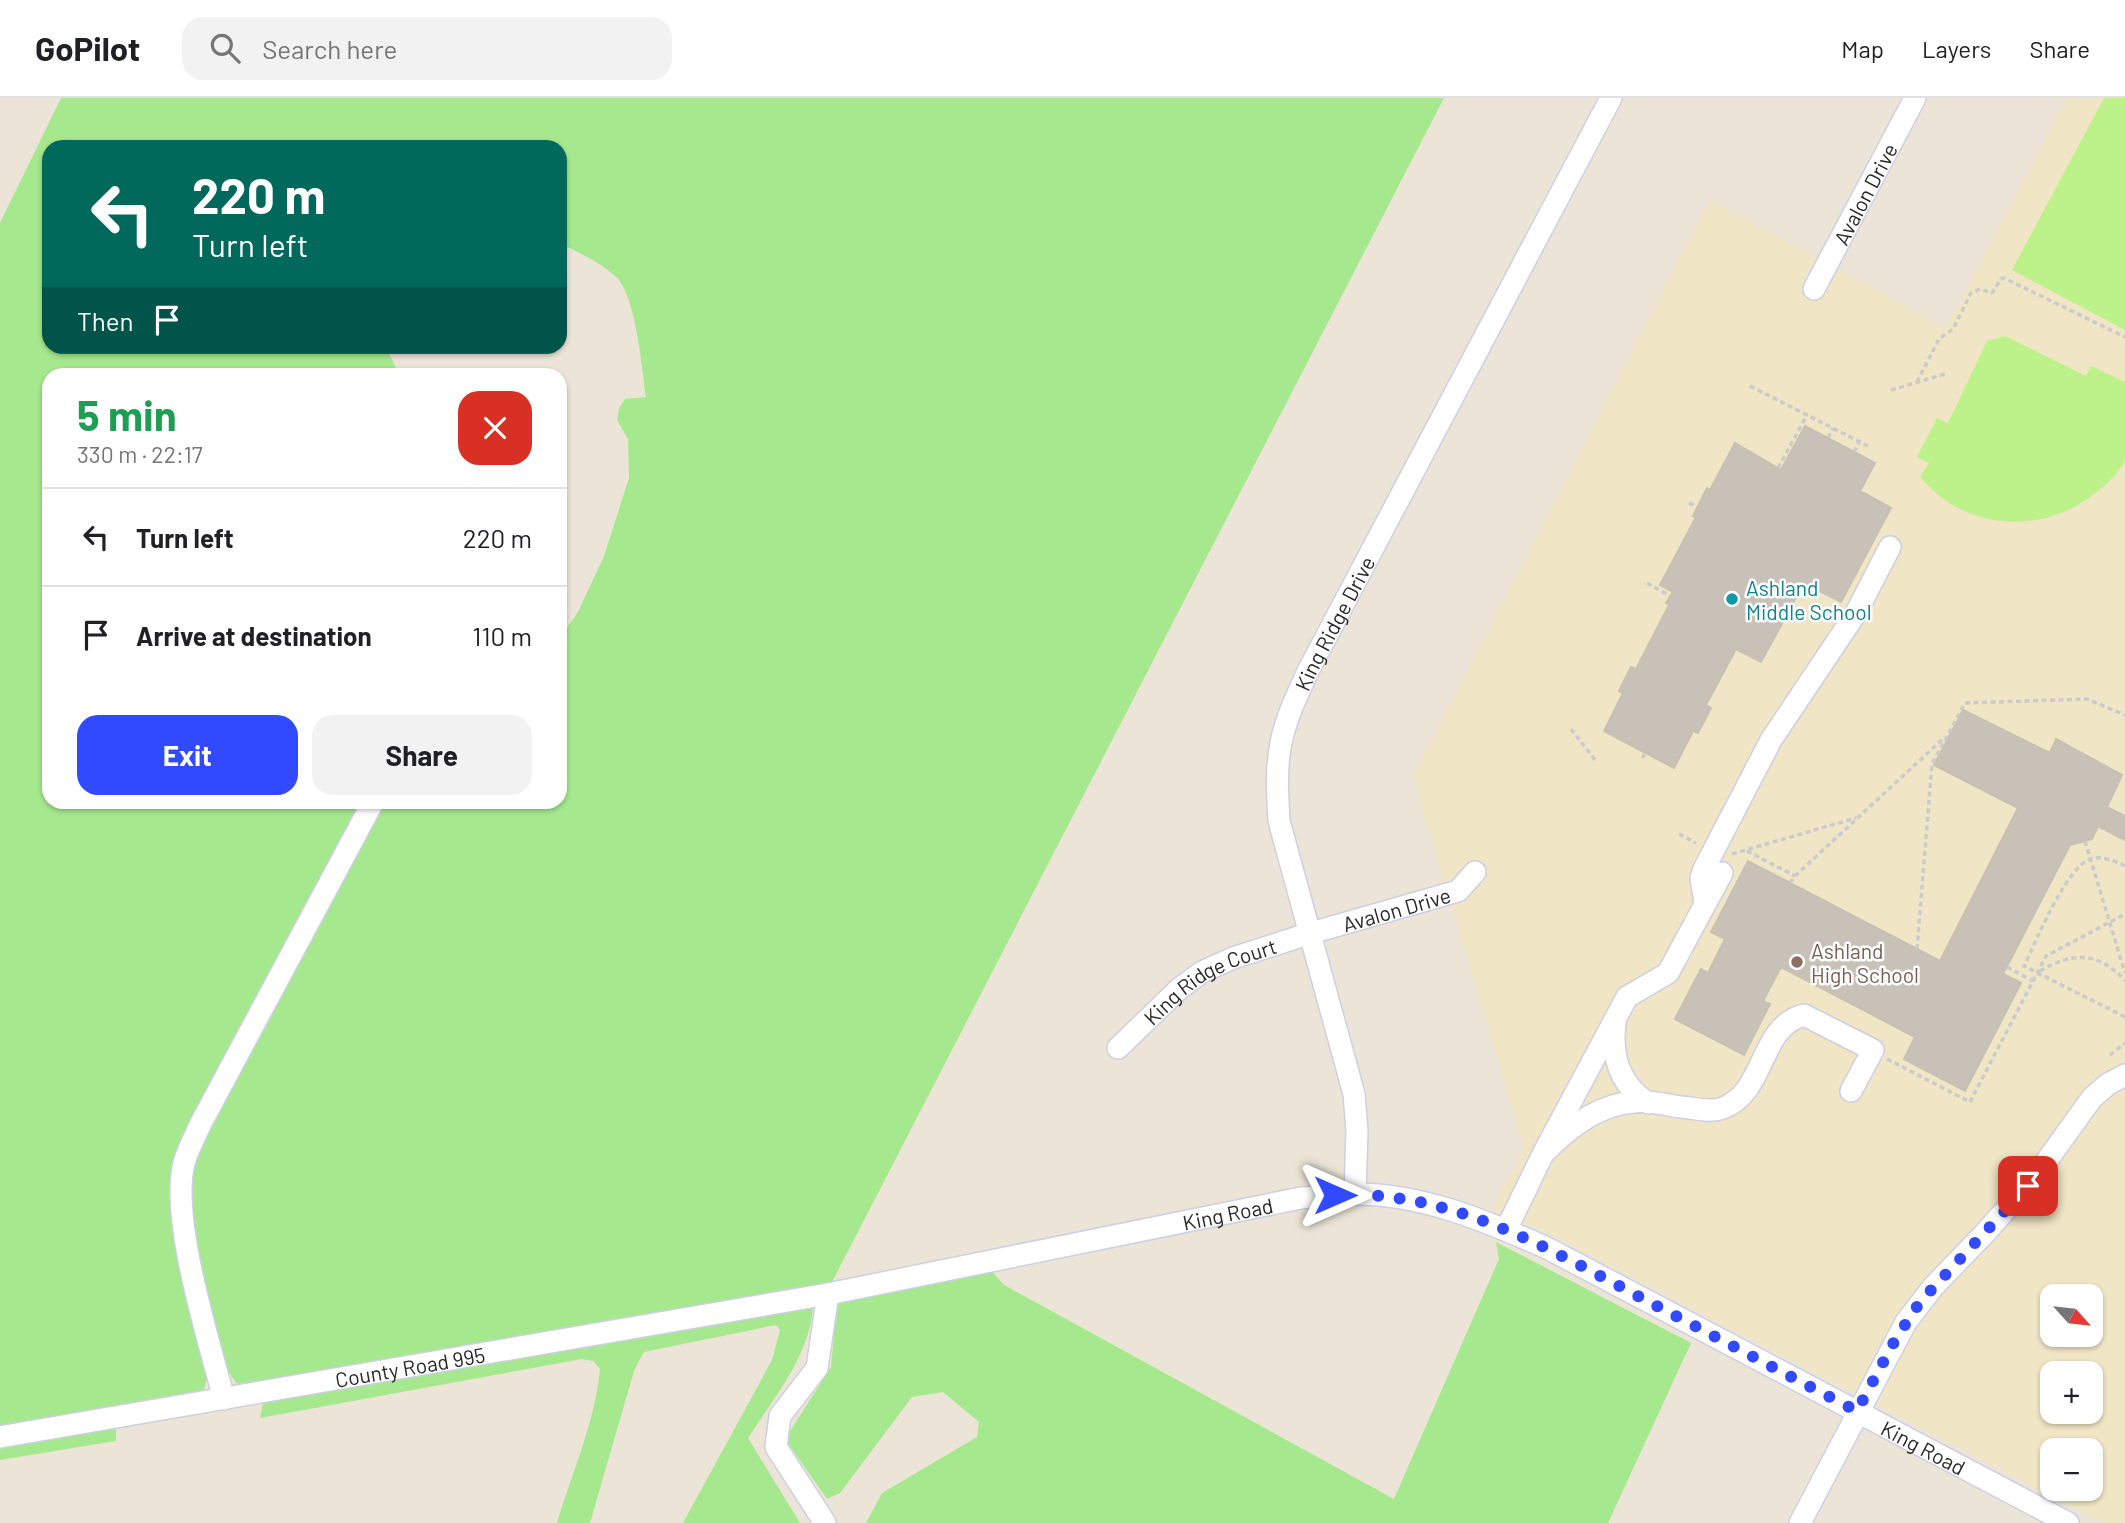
<!DOCTYPE html>
<html lang="en">
<head>
<meta charset="utf-8">
<style>
	:root { --surface:#fff; --page:#f2f2f2; --text:#202124; --muted:#757577; --line:#e0e0e0; --accent:#3149ff }
	body { margin:0; font-family:Barlow,sans-serif; background:var(--page); color:var(--text); height:100vh; display:flex; flex-direction:column; font-size:26px; white-space:nowrap }
	* { box-sizing:border-box; margin:0 }
	p { font-size:23px; color:var(--muted) }
	.icon { flex:none; width:38px; height:38px; fill:none; stroke:currentColor; stroke-width:2; stroke-linecap:round; stroke-linejoin:round }
	.map { position:relative; flex:1; overflow:hidden }
	.sheet { position:absolute; left:42px; top:270px; width:525px; height:441px; display:flex; flex-direction:column; background:var(--surface); border-radius:21px; box-shadow:0 2px 5px #0004 }
	.sheet>* { flex:none }
	.hud { position:absolute; left:42px; top:42px; width:525px; height:214px; border-radius:21px; box-shadow:0 2px 5px #0004; background:#00695c; color:#fff; overflow:hidden }
	.needle { width:46px; rotate:117deg }
	.buttons { position:absolute; left:2040px; top:1186px; display:grid; gap:14px }
	.buttons a { display:grid; place-items:center; width:63px; height:63px; border-radius:14px; background:var(--surface); box-shadow:0 2px 5px #0004; font-size:35px }
	.pin { position:absolute; display:grid; place-items:center; width:60px; height:60px; color:#fff; margin:-30px; border-radius:14px; box-shadow:0 4px 10px #0006 }
	.me { position:absolute; width:77px; margin:-38px; rotate:90deg; stroke-linejoin:round; filter:drop-shadow(0 0 5px #0008) }
	.turn { display:flex; align-items:center; gap:24px; height:147px; padding:0 35px; font-size:32px }
	.turn .icon { width:91px; height:91px; stroke-width:2.5 }
	.turn b { display:block; font-size:49px; line-height:60px }
	.then { display:flex; align-items:center; height:66px; padding:0 35px; background:#0003; gap:14px; font-size:26px }
	.round { display:grid; place-items:center; flex:none; width:74px; height:74px; border-radius:21px; background:var(--page) }
	.head { display:flex; align-items:center; justify-content:space-between; height:119px; padding:0 35px }
	h1 { font-size:42px; font-weight:700; line-height:52px; color:#1e9e55 }
	.action { display:flex; gap:14px; margin-top:auto; padding:14px 35px }
	.action a { flex:1; height:80px; border-radius:21px; background:var(--accent); color:#fff; font-size:28px; font-weight:700; line-height:80px; text-align:center }
	.action a+a { background:var(--page); color:var(--text) }
	ul { padding:0; list-style:none }
	li { display:flex; align-items:center; gap:21px; height:98px; padding:0 35px; border-top:2px solid var(--line) }
	li div { flex:1 }
	li b { display:block; font-size:26px }
	li em { font-style:normal }
	header { display:flex; align-items:center; gap:42px; box-sizing:border-box; height:98px; padding:0 35px; background:var(--surface); border-bottom:2px solid var(--line) }
	header strong { font-size:33px }
	nav { display:flex; gap:38px; margin-inline-start:auto; font-size:24px }
	.search { width:490px; height:63px; background:var(--page); display:flex; align-items:center; gap:18px; box-sizing:border-box; padding:0 24px; border-radius:21px; color:var(--muted); font-size:26px }
	.map>svg:first-child { display:block }
	.education { fill:#f0e5c5; fill-rule:evenodd }
	.green { fill:#a6e88e }
	.pitch { fill:#bdf189 }
	.building { fill:#c7c1b8; stroke:#c7c1b1; stroke-width:2 }
	.lines { fill:none; stroke-linecap:round; stroke-linejoin:round }
	.minor-casing { stroke:#cdcfe3; stroke-width:24 }
	.path { stroke:#cbcbcb; stroke-width:3.5; stroke-dasharray:5 3.5; stroke-linecap:butt }
	.minor { stroke:#fff; stroke-width:21 }
	.route { stroke:#3149ff; stroke-width:12; stroke-dasharray:0 21.6 }
	.culture-dot { fill:#0f9aa8; stroke:#fff; stroke-width:2.5 }
	.education-dot { fill:#8d6e63; stroke:#fff; stroke-width:2.5 }
	.labels { text-anchor:middle; dominant-baseline:central; stroke-width:5; stroke-linejoin:round; paint-order:stroke }
	.street-label { font-size:21px; fill:#282828; stroke:#fff }
	.culture-label { font-size:21px; fill:#0d838f; stroke:#fff; text-anchor:start }
	.education-label { font-size:21px; fill:#785e54; stroke:#fff; text-anchor:start }
</style>
</head>
<body>
<header>
<strong>GoPilot</strong>
<div class="search"><svg class="icon" aria-label="search" viewBox="0 0 24 24"><circle cx="10" cy="10" r="6"/><path d="M15 15l6 6"/></svg>Search here</div>
<nav><a>Map</a><a>Layers</a><a>Share</a></nav>
</header>
<div class="map">
<svg width="2125" height="1425" viewBox="0 0 2125 1425">
	<rect width="100%" height="100%" fill="#ece5d7"/>
	<path class="education" d="M2067 0H2125V1425H2103L1542 1132 1492 1111 1524 1050 1413 678 1710 102 1946 230ZM2053 1199H2091V1237H2053ZM2053 1276H2091V1314H2053ZM2053 1353H2091V1391H2053Z"/>
	<path class="green" d="M61 0H1444L831 1186 240 1291C234 1281 225 1270 220 1259 212 1239 209 1216 204 1195 193 1146 179 1095 197 1046L378 704H560V540L578 514 604 458 629 380 628 341 617 322 619 310 625 301 646 299C642 271 636 197 616 179 600 164 579 155 560 145V49H49V248L386 249 399 276H49V704H368L207 1002 179 1067 177 1125 206 1268 207 1280 203 1296 0 1330V125Z
		M1496 1144 1691 1245 1608 1425H866L882 1395 977 1339 979 1324 943 1294 912 1299 840 1395 827 1401 785 1341 831 1269 837 1202 991 1172 1004 1187 1394 1401 1499 1161Z
		M813 1207C811 1256 774 1300 748 1340L800 1425H683L772 1262 780 1232 776 1227 644 1254 634 1273 590 1425H557C572 1375 595 1324 600 1271L593 1263 582 1261 260 1320 263 1305Z
		M116 1329V1343L0 1362V1349Z"/>
	<path class="pitch" d="M2104 0H2125V232L2012 172Z
		M2005 238 2086 278 2091 268 2125 284C2125 303 2125 343 2125 360 2122 373 2105 388 2094 396 2041 438 1964 432 1920 379L1929 365 1917 359 1937 320 1948 325 1987 243Z"/>
	<path class="building" d="M1805 328 1875 365 1860 393 1891 410 1841 504 1804 485 1761 564 1736 551 1706 607 1711 610 1698 635 1693 633 1674 670 1604 633 1623 595 1619 593 1631 569 1636 571 1669 507 1666 505 1673 494 1660 487 1696 419 1693 418 1707 390 1710 392 1735 345 1781 372Z
		M1963 612 2050 655 2056 641 2122 677 2107 709 2125 718V742L2098 728 2092 741 2070 747 2003 876 2021 885 1965 993 1904 961 1915 939 1781 869 1763 903 1770 906 1744 957 1675 921 1701 871 1708 875 1725 841 1711 834 1748 763 1940 863 2018 710 1934 667Z"/>
	<g class="lines">
		<g class="minor-casing">
			<g id="minor">
				<path id="s1" d="M1814 191 1915 0"/>
				<path d="M1705 805 1701 780 1704 771 1771 642 1856 515 1890 449"/>
				<path d="M1615 925C1611 958 1619 986 1648 1005"/>
				<path id="s2" d="M1118 950 1179 891 1202 874 1233 860 1311 835 1458 793 1475 774"/>
				<path d="M1543 1056C1567 1031 1598 1006 1634 1004 1649 1002 1666 1007 1681 1009 1695 1010 1710 1015 1723 1010 1766 994 1759 928 1804 917L1873 952 1851 993"/>
				<path id="s3" d="M1355 1096 1357 1033 1354 996 1279 723C1277 690 1275 658 1286 626 1291 608 1300 592 1307 575L1611 0"/>
				<path d="M1506 1132 1543 1056 1627 899 1668 875 1722 775"/>
				<path d="M224 1301C209 1243 170 1121 184 1065 188 1051 195 1038 201 1025L373 704"/>
				<path id="s4" d="M0 1339 828 1196 1301 1100C1319 1099 1337 1096 1355 1096 1423 1096 1486 1123 1547 1150L2068 1425"/>
				<path d="M825 1425 776 1349 780 1318 817 1270 828 1196"/>
				<path d="M1800 1425 1906 1224 1933 1189 1985 1135 2035 1079 2092 1000 2108 986 2125 977"/>
			</g>
		</g>
		<path class="path" d="M1917 284 1939 241 1953 231 1971 195 1980 191 1992 195 2001 181 2004 180 2125 239
			M1750 288 1868 348
			M1891 292 1945 276
			M1828 340 1833 330
			M1854 354 1859 344
			M1778 370 1807 317
			M1689 405 1697 409
			M1647 485 1670 498
			M1571 631 1596 663
			M1642 660 1646 655
			M1679 736 1696 745
			M2085 743 2125 875
			M1747 753 1795 778
			M1732 756 1856 720
			M2125 768C2116 763 2104 759 2094 760 2068 763 2036 844 2024 868L2125 919
			M1790 785 1795 778 1945 639
			M1917 851 1932 666 1965 605 2087 601 2125 617
			M2007 869 2033 883
			M2040 873C2072 854 2099 853 2125 883
			M2110 957 2125 945
			M1887 961 1970 1004 2046 858 2125 816"/>
		<use href="#minor" class="minor"/>
	</g>
	<g class="lines">
		<path class="route" d="M1335 1097C1450 1091 1551 1152 1649 1204 1718 1240 1787 1277 1857 1313L1895 1242 1920 1204 2028 1088"/>
	</g>
	<circle class="culture-dot" cx="1732" cy="501" r="7"/>
	<circle class="education-dot" cx="1797" cy="864" r="7"/>
	<g class="labels">
		<g class="street-label">
			<text stroke="none"><textPath href="#s1" startOffset="108">Avalon Drive</textPath></text>
			<text stroke="none"><textPath href="#s3" startOffset="593">King Ridge Drive</textPath></text>
			<text stroke="none"><textPath href="#s2" startOffset="318">Avalon Drive</textPath></text>
			<text stroke="none"><textPath href="#s2" startOffset="116">King Ridge Court</textPath></text>
			<text stroke="none"><textPath href="#s4" startOffset="1248">King Road</textPath></text>
			<text stroke="none"><textPath href="#s4" startOffset="416">County Road 995</textPath></text>
			<text stroke="none"><textPath href="#s4" startOffset="2004">King Road</textPath></text>
		</g>
		<g class="culture-label">
			<text x="1746" y="489">Ashland<tspan x="1746" dy="24">Middle School</tspan></text>
		</g>
		<g class="education-label">
			<text x="1811" y="852">Ashland<tspan x="1811" dy="24">High School</tspan></text>
		</g>
	</g>
</svg>
<div class="buttons">
<a><svg class="needle" viewBox="-14 -14 28 28"><path d="M0-13l5 13h-10z" fill="#e53935"/><path d="M0 13l5-13h-10z" fill="#757577"/></svg></a>
<a>+</a>
<a>−</a>
</div>
<div class="pin" style="left:2028px;top:1088px;background:#d93025"><svg class="icon" aria-label="arrive" viewBox="0 0 24 24"><path d="M6 21V4h12l-3 4 3 4H6"/></svg></div>
<svg class="me" style="left:1335px;top:1097px" viewBox="-20 -20 40 40"><path d="M0-17L14 15 0 8-14 15z" fill="#3149ff" stroke="#fff" stroke-width="4"/></svg>
<div class="hud">
<div class="turn"><svg class="icon" aria-label="left" viewBox="0 0 24 24"><path d="M17 20v-9H6M10 6l-5 5 5 5"/></svg><div><b>220 m</b>Turn left</div></div>
<div class="then">Then<svg class="icon" aria-label="arrive" viewBox="0 0 24 24"><path d="M6 21V4h12l-3 4 3 4H6"/></svg></div>
</div>
<section class="sheet">
<div class="head"><div><h1>5 min</h1><p>330 m · 22:17</p></div><a class="round" style="background:#d93025;color:#fff"><svg class="icon" aria-label="close" viewBox="0 0 24 24"><path d="M6 6l12 12M18 6L6 18"/></svg></a></div>
<ul>
<li><svg class="icon" aria-label="left" viewBox="0 0 24 24"><path d="M17 20v-9H6M10 6l-5 5 5 5"/></svg><div><b>Turn left</b></div><em>220 m</em></li>
<li><svg class="icon" aria-label="arrive" viewBox="0 0 24 24"><path d="M6 21V4h12l-3 4 3 4H6"/></svg><div><b>Arrive at destination</b></div><em>110 m</em></li>
</ul>
<div class="action"><a>Exit</a><a>Share</a></div>
</section>
</div>
</body>
</html>
